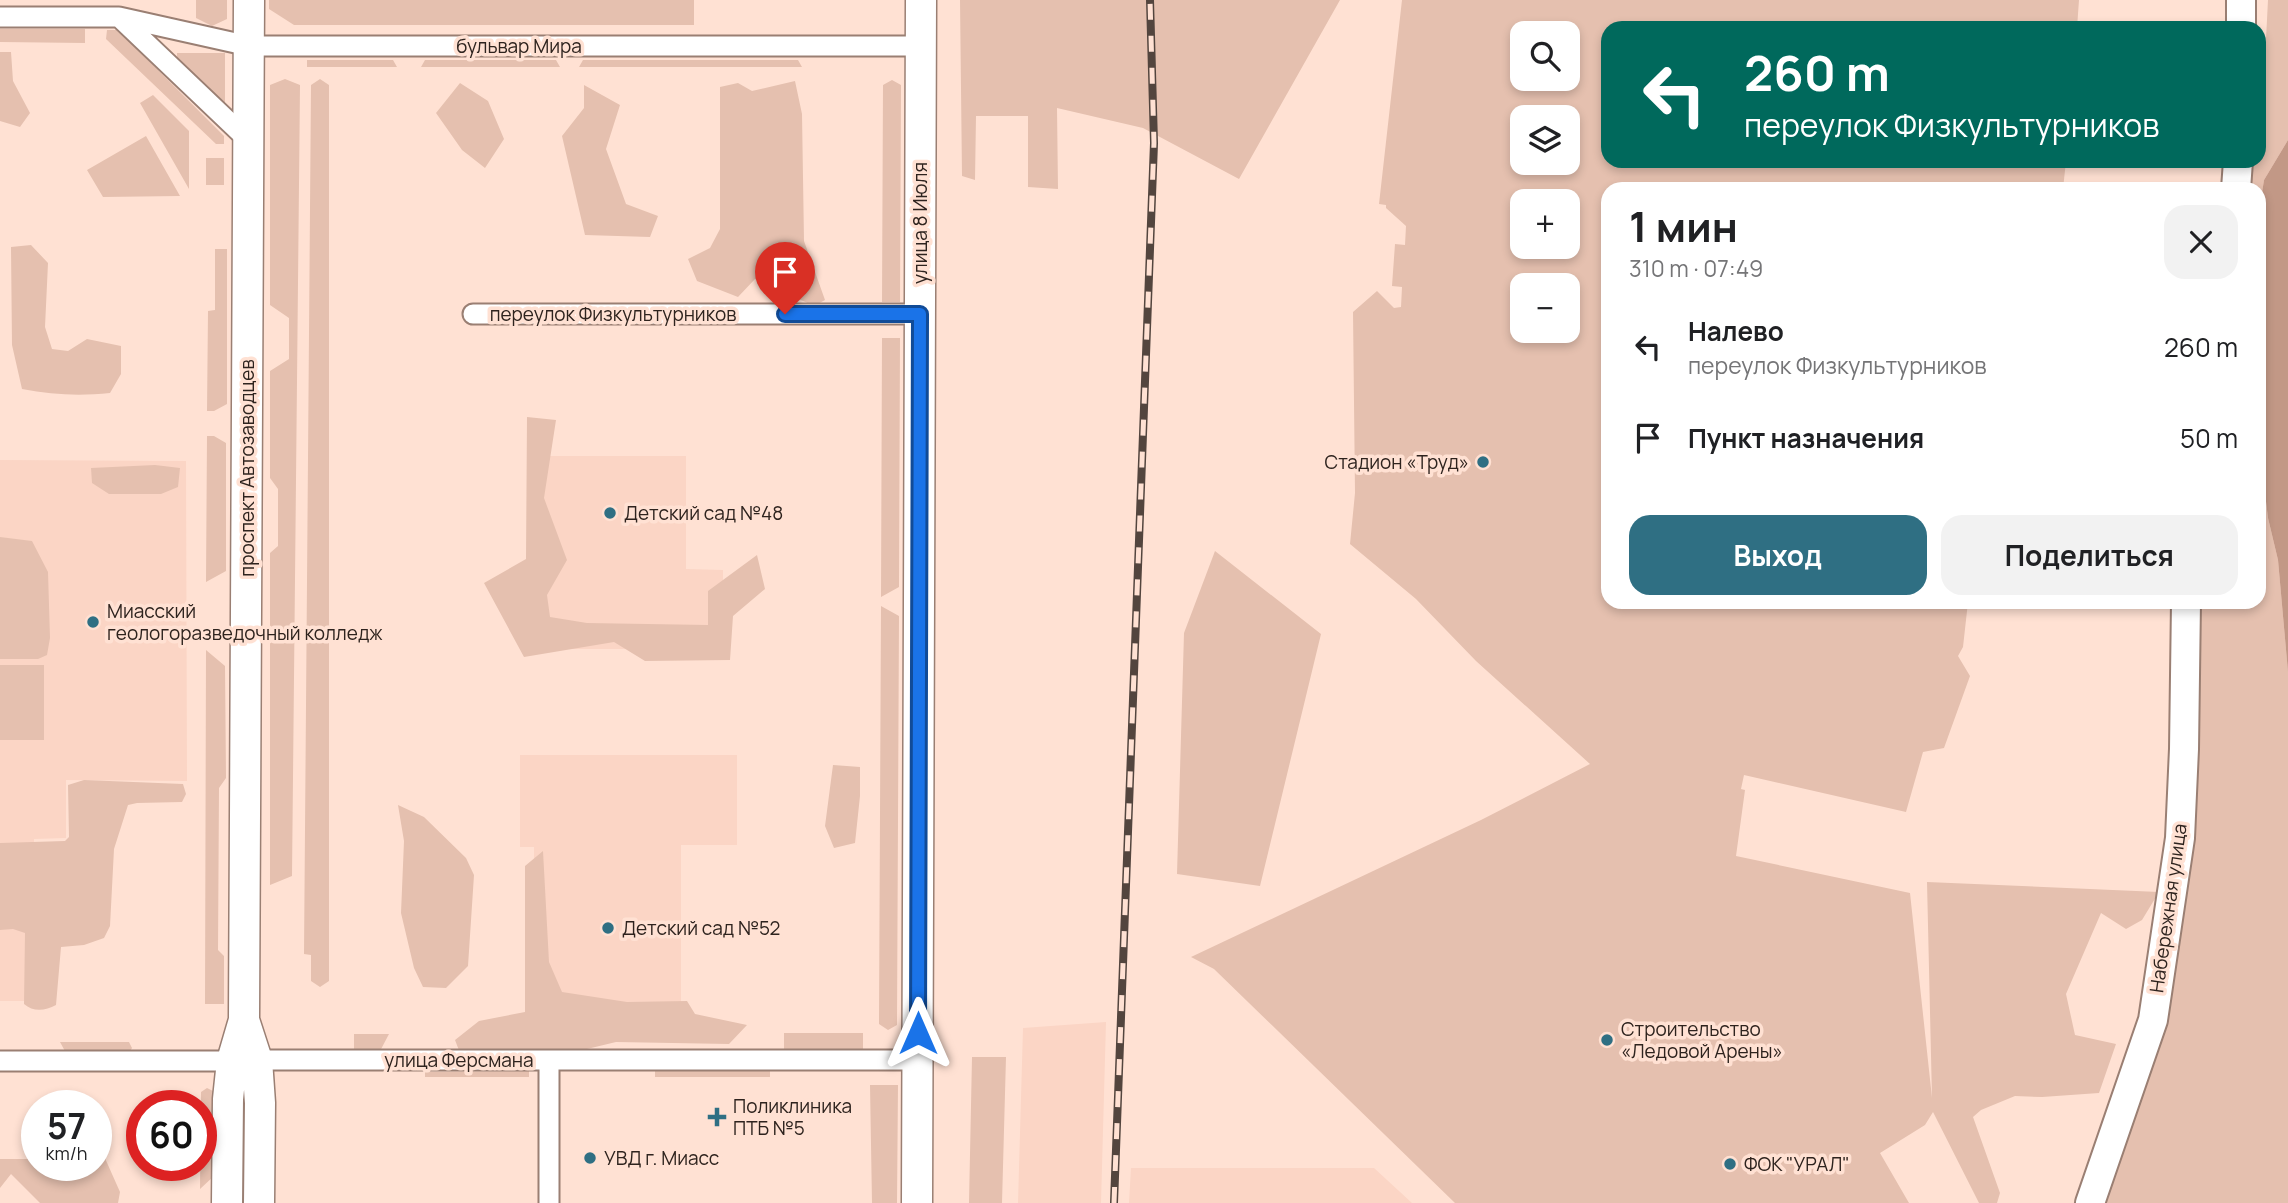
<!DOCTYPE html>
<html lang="ru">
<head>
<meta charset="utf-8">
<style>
	:root { --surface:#fff; --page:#f2f2f2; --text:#202124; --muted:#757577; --accent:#2f6f83 }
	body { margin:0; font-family:Manrope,sans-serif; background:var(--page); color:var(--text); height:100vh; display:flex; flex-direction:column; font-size:26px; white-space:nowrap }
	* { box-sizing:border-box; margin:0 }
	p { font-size:23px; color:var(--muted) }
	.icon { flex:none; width:38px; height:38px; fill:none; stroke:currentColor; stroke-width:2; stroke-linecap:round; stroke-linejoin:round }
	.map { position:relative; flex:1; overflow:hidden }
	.drawer { position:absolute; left:1601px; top:182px; width:665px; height:427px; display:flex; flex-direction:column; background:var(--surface); border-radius:21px; box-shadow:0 4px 10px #0003 }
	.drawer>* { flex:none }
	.guide { position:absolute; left:1601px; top:21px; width:665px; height:147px; border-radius:21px; box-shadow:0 4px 10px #0003; background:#00695c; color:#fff; overflow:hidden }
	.fabs { position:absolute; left:1510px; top:21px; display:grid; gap:14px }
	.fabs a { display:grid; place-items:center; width:70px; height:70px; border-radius:14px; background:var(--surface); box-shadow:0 4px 10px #0003; font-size:35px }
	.speed { position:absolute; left:21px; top:1090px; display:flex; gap:14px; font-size:35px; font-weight:700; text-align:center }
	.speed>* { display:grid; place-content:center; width:91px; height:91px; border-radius:50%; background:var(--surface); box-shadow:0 4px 10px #0003; line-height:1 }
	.speed small { font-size:18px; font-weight:400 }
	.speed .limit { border:10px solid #d22; background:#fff; color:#111 }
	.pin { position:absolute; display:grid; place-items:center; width:60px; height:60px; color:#fff; margin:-72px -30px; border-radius:50% 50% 50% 0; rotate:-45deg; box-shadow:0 0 7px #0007 }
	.pin .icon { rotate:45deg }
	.me { position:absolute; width:77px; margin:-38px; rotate:0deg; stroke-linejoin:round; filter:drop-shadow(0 0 5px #0008) }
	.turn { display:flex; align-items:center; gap:24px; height:147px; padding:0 28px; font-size:32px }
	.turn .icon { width:91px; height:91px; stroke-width:2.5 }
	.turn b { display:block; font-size:49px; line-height:60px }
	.round { display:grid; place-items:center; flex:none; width:74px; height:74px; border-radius:21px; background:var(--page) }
	.headline { display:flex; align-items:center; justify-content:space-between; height:119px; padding:0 28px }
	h1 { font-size:42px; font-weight:700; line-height:52px }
	.primary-button { display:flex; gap:14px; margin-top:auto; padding:14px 28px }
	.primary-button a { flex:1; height:80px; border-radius:21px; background:var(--accent); color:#fff; font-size:28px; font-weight:700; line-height:80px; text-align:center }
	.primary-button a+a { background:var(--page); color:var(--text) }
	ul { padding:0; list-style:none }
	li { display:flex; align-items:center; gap:21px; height:91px; padding:0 28px }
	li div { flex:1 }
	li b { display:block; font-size:26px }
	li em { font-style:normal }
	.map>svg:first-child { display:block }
	.built { fill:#fbd5c5 }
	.green { fill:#e5c0af; fill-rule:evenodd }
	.water { fill:#c29886 }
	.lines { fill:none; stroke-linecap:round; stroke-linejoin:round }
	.street-casing { stroke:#9a7f73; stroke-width:23 }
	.secondary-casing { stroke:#9a7f73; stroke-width:32 }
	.primary-casing { stroke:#9a7f73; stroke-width:33 }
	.street { stroke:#fff; stroke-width:19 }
	.secondary { stroke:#fff; stroke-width:28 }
	.primary { stroke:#fff; stroke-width:30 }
	.rail-casing { stroke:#53453e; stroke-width:8 }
	.rail { stroke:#ffe1d3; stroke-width:5; stroke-dasharray:16; stroke-linecap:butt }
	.route-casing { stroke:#114b97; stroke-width:18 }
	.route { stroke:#1a73e8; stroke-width:12 }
	.poi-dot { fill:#2f6f83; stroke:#ffe1d3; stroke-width:2.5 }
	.labels { text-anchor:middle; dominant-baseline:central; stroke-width:7; stroke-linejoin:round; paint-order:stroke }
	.street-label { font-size:19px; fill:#2e231e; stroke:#ffe1d3 }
	.poi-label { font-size:19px; fill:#2e231e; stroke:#ffe1d3; text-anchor:start }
</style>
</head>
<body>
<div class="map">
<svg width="2288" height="1203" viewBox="0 0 2288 1203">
	<rect width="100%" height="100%" fill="#ffe1d3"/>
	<path class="built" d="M535 456H686V569L723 570V649H535Z
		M0 460 186 461 187 781 66 780V838L34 839 35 1001H0Z
		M520 755H737V845H681V1009H534V847H520Z
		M1106 1022 1101 1203H1018L1023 1028Z
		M1131 1168H1374L1412 1203H1129Z"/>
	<path class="green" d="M196 0H227V19L212 26 196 18Z
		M269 0H694V25H294L269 9Z
		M960 0H1340L1239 179 1143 128 1057 108 1058 189 1028 187V116H976L975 180 962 176Z
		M1402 0H2079L2077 28H1608V161H2066L2063 189H1608V602H1968L1963 647 1958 656 1970 676 1944 748 1923 752 1906 812 1744 775 1741 789 1745 790 1736 856 1910 893 1932 1098 1927 882 2159 892 2142 920 2126 929 2101 913 2066 994 2075 1035 2116 1044 2099 1093 2042 1097 2015 1096 1981 1110 1973 1117 2000 1193 1997 1203H1979L1933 1112 1925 1125 1880 1153 1909 1203H1455L1214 969 1191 957 1481 820 1590 764 1476 661 1416 599 1350 544 1355 493 1353 312 1377 291 1394 308 1401 307 1402 287 1392 286 1395 244 1405 245 1406 226 1386 208V205L1379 204ZM1522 33H1568V79H1522ZM1522 117H1568V163H1522ZM1522 201H1568V247H1522ZM1522 285H1568V331H1522Z
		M2268 0H2288V140L2264 180 2259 212V189H2245L2248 161H2259V100L2264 78Z
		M0 29H85V43L0 42Z
		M107 30H118L224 136V144H216L106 39Z
		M0 52H11L13 81 30 113 20 127 0 121Z
		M177 53H225V103L177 60Z
		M307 60H393L397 67H307Z
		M425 60H556L560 67H421Z
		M583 60H798L802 67H579Z
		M285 79 300 85 292 876 270 885V553L278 546V489L270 478V371L289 359V318L270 305V85Z
		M320 79 329 85V981L320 987 311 981V955L304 954 311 85Z
		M892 80 901 85 900 302H882L883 85Z
		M795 81 802 114 804 241 825 300 814 306 755 279 738 297 697 281 688 259 710 248 720 229V87L738 83 752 91Z
		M460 83 488 101 504 139 485 168 462 150 436 113Z
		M584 85 620 105 606 149 626 204 658 216 650 237 585 235 562 136 584 108Z
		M153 95 189 131V189L140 103Z
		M146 136 180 196 103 197 87 170Z
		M206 158H224V185H206Z
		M31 245 48 263 45 327 52 349 68 351 87 339 121 346V374L110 393C80 396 53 395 22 389L12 345 11 247Z
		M215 249H227V404L214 411H207L208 311 215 310Z
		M882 338H900L899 587 881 597Z
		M527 417 556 420 544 498 567 560 547 595 550 617 587 623 708 625V591L757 555 765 589 733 616 730 660 645 661 614 642 524 657 484 583 526 559Z
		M207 436H214L226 443V571L206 582Z
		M2259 444 2268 518 2278 560 2288 672V1203H2106L2166 1024 2198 602H2259Z
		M155 465 180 468 178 487 161 494H109L92 483 91 468Z
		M0 537 32 541 48 572 50 638 47 655 38 659H0Z
		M1215 551 1321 634 1260 886 1177 874 1184 633Z
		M881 606 899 616 897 1025 888 1030 879 1024Z
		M206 650 225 666 226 778 219 788 218 950 224 956V1004H205Z
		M0 665H44V740H0Z
		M833 765 860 767V796L855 843 834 848 825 826Z
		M84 780 183 784 186 794 182 802 137 803 128 805 114 849 110 926 104 938 84 945 61 947 56 1005C45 1011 33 1012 24 1004L25 933 13 929 0 930V843L65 841 69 837 68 785Z
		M398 805 424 817 466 858 474 875 468 966 446 988 423 987 414 968 401 913 404 841Z
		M543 851 549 962 562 992 627 1002 687 1001 695 1014 747 1025 729 1044 616 1042 562 1055 465 1066 455 1040 479 1021 525 1012V866Z
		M784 1033H863V1052H784Z
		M354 1034H389L379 1053H354Z
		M60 1042H129L132 1048 129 1053H66Z
		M972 1057H1006L1002 1203H969Z
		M529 1071V1077H425V1072Z
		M655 1071H770V1077H655Z
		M870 1085H898L897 1203H872Z
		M207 1088 215 1092 214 1176 200 1189 201 1092Z
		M104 1156 120 1192 118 1203H40L11 1174 0 1188V1159H37V1166H96V1157Z"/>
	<path class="water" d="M2288 140V672L2278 560 2268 518 2259 444V212L2264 180Z"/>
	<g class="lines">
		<g class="street-casing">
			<path id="street" d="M0 17H119L249 46H921
				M120 18 248 140
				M473 314H920
				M257 1060H918
				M0 1061H232
				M549 1203V1060"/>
		</g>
		<g class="secondary-casing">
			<path id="secondary" d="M2241 28V0
				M2236 189 2238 161
				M2090 1203 2153 1020 2180 838 2184 749 2186 602"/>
		</g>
		<g class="primary-casing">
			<path id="primary" d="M244 1020 257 1060 260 1103 259 1203
				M227 1203 228 1099 232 1061 244 1020 249 0
				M917 1203 921 0"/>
		</g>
		<use href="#street" class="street"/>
		<use href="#secondary" class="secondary"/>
		<use href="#primary" class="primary"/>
		<g class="rail-casing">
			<path id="rail" d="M1114 1203 1154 143 1150 0"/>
		</g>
		<use href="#rail" class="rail"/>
	</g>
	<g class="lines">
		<g class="route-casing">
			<path id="route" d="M785 314H920L918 1033"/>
		</g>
		<use href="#route" class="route"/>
	</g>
	<g class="poi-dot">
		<circle cx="1483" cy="462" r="7"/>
		<circle cx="610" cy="513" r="7"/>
		<circle cx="93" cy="622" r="7"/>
		<circle cx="608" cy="928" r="7"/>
		<circle cx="1607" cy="1040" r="7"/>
		<path d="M713.5 1106.5h7v7h7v7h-7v7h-7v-7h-7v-7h7z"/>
		<circle cx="590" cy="1158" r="7"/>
		<circle cx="1730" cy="1164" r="7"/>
	</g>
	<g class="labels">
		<g class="street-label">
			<text x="519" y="46">бульвар Мира</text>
			<text transform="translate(920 223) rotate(-90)">улица 8 Июля</text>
			<text x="613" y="314">переулок Физкультурников</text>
			<text transform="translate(247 468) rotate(-90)">проспект Автозаводцев</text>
			<text transform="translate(2168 908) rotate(-82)">Набережная улица</text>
			<text x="459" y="1060">улица Ферсмана</text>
		</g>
		<g class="poi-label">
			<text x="1469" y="462" text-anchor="end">Стадион «Труд»</text>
			<text x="624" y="513">Детский сад №48</text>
			<text x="107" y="611">Миасский<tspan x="107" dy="22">геологоразведочный колледж</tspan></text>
			<text x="622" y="928">Детский сад №52</text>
			<text x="1621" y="1029">Строительство<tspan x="1621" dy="22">«Ледовой Арены»</tspan></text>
			<text x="733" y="1106">Поликлиника<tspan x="733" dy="22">ПТБ №5</tspan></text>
			<text x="604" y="1158">УВД г. Миасс</text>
			<text x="1744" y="1164">ФОК "УРАЛ"</text>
		</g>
	</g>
</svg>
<div class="fabs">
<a><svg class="icon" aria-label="search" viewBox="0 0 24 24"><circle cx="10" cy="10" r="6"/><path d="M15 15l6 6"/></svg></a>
<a><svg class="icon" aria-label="layers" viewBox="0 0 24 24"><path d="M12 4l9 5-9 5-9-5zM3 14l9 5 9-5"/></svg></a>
<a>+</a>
<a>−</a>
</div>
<div class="speed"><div>57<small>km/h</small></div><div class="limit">60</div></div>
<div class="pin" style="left:785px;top:314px;background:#d93025"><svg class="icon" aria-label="arrive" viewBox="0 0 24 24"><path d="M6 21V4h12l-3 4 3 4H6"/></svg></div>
<svg class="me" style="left:918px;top:1033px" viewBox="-20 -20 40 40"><path d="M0-17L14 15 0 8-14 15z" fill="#1a73e8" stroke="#fff" stroke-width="4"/></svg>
<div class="guide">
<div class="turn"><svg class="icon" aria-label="left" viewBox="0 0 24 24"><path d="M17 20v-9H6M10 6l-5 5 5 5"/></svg><div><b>260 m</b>переулок Физкультурников</div></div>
</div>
<section class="drawer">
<div class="headline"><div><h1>1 мин</h1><p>310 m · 07:49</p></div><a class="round"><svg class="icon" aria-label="close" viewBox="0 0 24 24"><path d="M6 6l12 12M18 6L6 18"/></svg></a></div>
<ul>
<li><svg class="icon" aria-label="left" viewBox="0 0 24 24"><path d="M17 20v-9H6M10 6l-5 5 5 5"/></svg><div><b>Налево</b><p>переулок Физкультурников</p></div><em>260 m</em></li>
<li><svg class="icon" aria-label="arrive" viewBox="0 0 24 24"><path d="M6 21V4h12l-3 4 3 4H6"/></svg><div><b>Пункт назначения</b></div><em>50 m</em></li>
</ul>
<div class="primary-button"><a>Выход</a><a>Поделиться</a></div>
</section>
</div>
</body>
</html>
